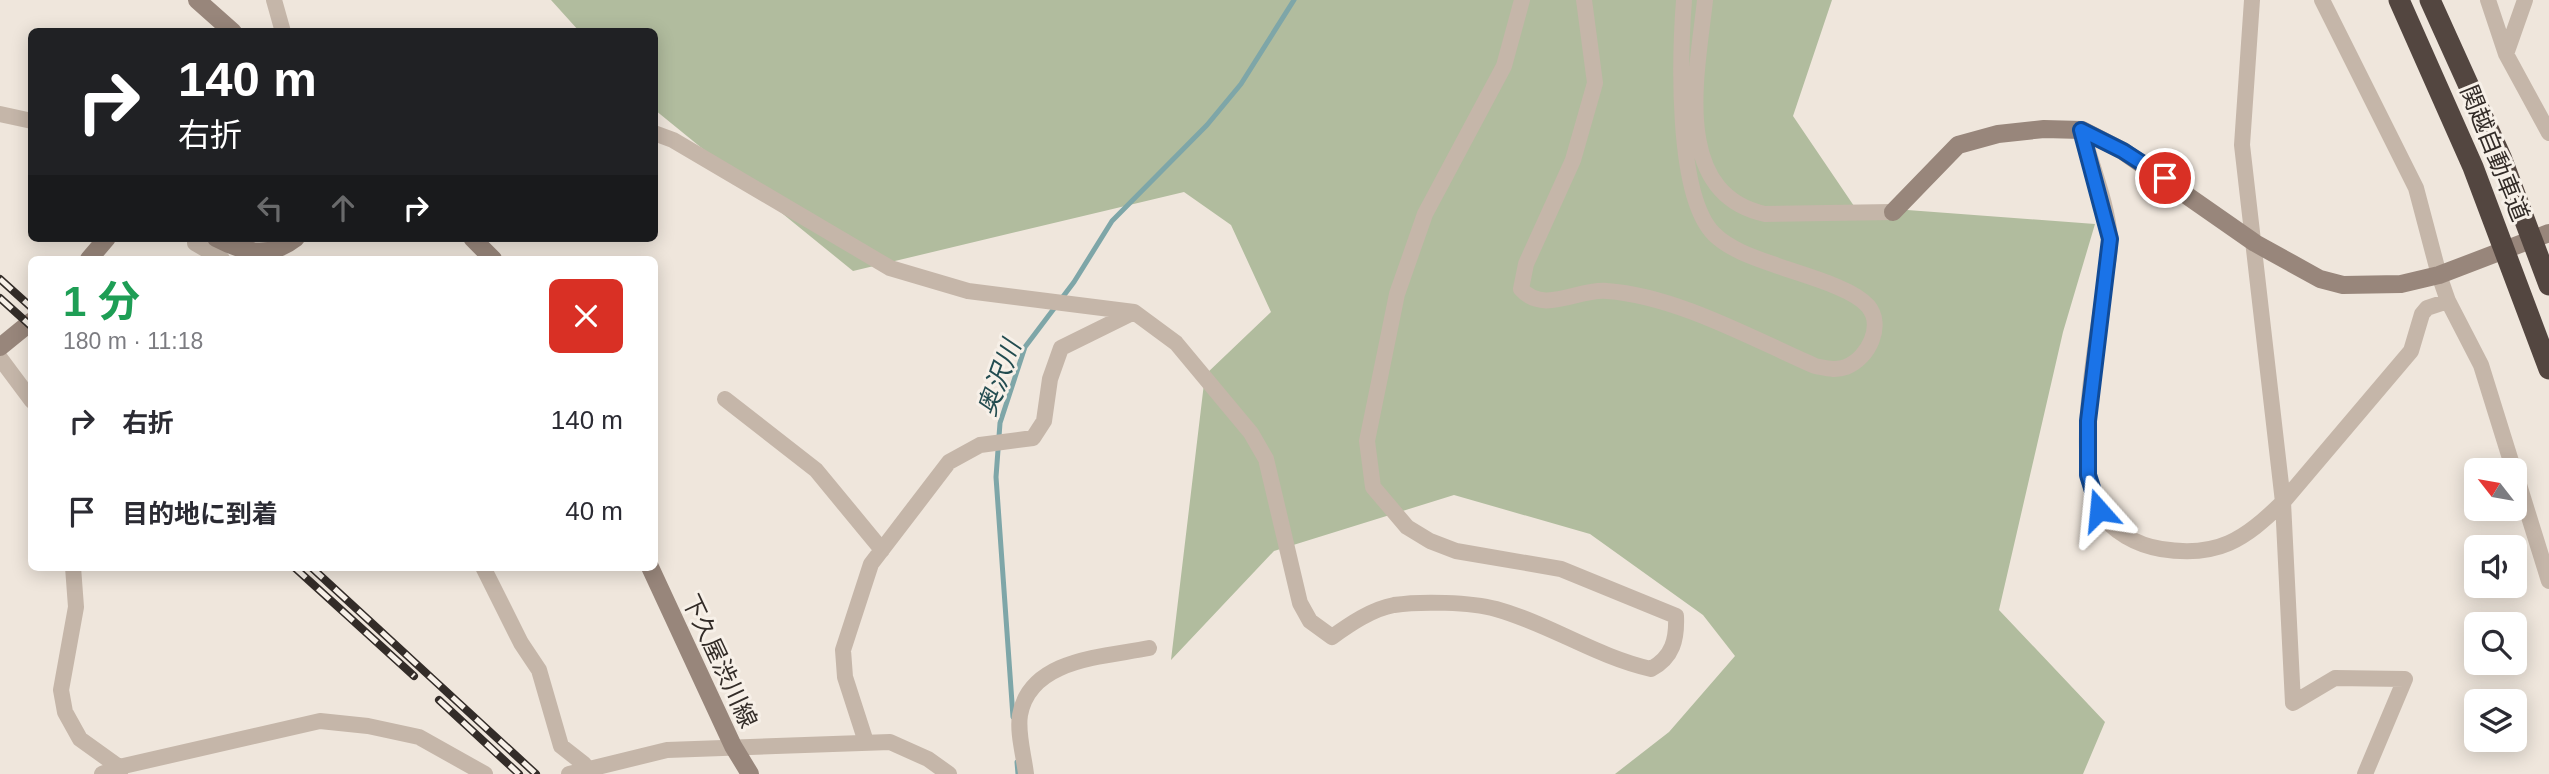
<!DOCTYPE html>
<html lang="ja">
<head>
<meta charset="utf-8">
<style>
	:root { --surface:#fff; --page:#f2f2f3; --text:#2b2b33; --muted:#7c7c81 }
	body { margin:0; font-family:Arial,"Noto Sans JP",sans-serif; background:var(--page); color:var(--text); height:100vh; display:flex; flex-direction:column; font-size:26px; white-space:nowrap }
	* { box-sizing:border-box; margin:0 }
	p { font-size:23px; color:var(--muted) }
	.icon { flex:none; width:38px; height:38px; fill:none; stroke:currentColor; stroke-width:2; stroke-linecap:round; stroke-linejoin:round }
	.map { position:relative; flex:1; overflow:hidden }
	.drawer { position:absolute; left:28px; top:256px; width:630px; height:315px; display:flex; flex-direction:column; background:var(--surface); border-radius:10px; box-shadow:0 4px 18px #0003 }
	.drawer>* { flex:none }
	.banner { position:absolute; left:28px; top:28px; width:630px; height:214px; border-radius:10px; box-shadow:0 4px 18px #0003; background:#202124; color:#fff; overflow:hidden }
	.needle { width:46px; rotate:301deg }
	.controls { position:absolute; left:2464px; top:458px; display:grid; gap:14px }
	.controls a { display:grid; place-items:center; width:63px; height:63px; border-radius:10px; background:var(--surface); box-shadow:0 4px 18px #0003; font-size:35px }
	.pin { position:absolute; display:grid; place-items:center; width:60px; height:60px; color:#fff; margin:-30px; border:4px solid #fff; border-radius:50%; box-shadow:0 2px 7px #0007 }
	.me { position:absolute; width:77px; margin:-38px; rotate:342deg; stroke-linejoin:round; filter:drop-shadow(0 0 5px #0008) }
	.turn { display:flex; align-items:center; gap:24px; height:147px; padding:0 35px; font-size:32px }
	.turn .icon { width:91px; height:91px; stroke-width:2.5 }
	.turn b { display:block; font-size:49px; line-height:60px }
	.lanes { display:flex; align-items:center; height:66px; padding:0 35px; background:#0003; justify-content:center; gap:35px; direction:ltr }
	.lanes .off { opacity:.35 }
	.round { display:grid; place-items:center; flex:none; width:74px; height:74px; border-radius:10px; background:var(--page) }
	.summary { display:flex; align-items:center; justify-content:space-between; height:119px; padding:0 35px }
	h1 { font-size:42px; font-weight:700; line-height:52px; color:#1e9e55 }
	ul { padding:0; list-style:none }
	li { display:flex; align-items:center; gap:21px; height:91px; padding:0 35px }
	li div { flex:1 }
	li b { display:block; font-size:26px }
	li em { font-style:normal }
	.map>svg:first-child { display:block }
	.green { fill:#b1bc9e }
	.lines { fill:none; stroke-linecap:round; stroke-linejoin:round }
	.stream { stroke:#7ea6a8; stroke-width:5 }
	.street { stroke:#c5b6a9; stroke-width:16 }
	.secondary { stroke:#98867b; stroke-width:18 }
	.highway { stroke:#534640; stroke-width:21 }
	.rail-casing { stroke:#332c28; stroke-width:8 }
	.rail { stroke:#f7f0e8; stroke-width:5; stroke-dasharray:16; stroke-linecap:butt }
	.route-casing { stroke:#114b97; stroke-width:18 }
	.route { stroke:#1a73e8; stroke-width:12 }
	.labels { text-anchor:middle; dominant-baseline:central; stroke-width:6; stroke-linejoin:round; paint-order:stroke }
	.street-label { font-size:24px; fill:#332c28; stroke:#f7f0e8 }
	.water-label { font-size:26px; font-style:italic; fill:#234c50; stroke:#f7f0e8 }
</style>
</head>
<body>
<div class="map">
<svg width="2549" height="774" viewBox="0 0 2549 774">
	<rect width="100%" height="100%" fill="#efe6dc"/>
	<path class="green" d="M551 0H1832L1793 116 1854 206 2095 224 2063 332 1999 610 2105 722 2083 774H1615L1669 732 1735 656 1703 615 1590 534 1454 495 1274 551 1171 660 1205 375 1271 312 1231 225 1184 192 853 271 655 110 654 32 579 31Z"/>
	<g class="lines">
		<path class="stream" d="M1013 717 996 477 1000 423 1025 347 1074 282 1112 221 1207 125 1241 84 1294 0
			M1017 762 1018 774"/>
		<path class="street" d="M274 0 283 32
			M1584 0 1595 83 1573 160 1526 264 1521 289C1544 315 1579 288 1607 291 1676 296 1751 338 1815 366 1826 368 1835 371 1846 367 1869 358 1884 325 1868 306 1853 288 1803 275 1781 267 1759 259 1731 251 1714 234 1675 195 1680 53 1684 0
			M1705 0C1698 69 1669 193 1765 214L1893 212
			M2322 0 2416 188 2439 275 2448 301 2481 365 2514 471
			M2488 0 2506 54 2549 133
			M2506 54 2525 0
			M0 114 32 121
			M2082 130C2091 165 2107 202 2110 238 2111 251 2107 267 2105 280 2098 337 2071 463 2100 511 2112 532 2137 545 2161 549 2218 558 2244 540 2283 502L2242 145 2252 0
			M654 133 673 140 890 268 968 291 1134 312 1176 343 1251 433 1266 459 1300 603 1310 621 1332 637C1350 624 1372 609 1394 605 1420 601 1471 602 1496 609 1550 624 1597 657 1651 669 1673 657 1677 639 1676 616L1561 569 1456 551 1430 541 1407 527 1373 487 1367 441 1397 294 1425 214 1504 66 1522 0
			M195 238V243L222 259
			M0 358 32 401
			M725 399 816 470 882 550
			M2515 472 2549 581
			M73 567 76 607 61 690 65 712 80 739 119 767 120 773
			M483 567 521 643 539 670 561 746 584 764 586 770
			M866 742 845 677 843 650 871 564 949 462 980 445 1033 438 1044 421 1050 379 1061 348 1134 312
			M102 774 119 767 320 721 368 726 419 737 485 774
			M569 774 667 750 890 742 928 759 949 774
			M1026 774C1024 756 1017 733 1020 715 1030 658 1105 657 1149 648
			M2365 774 2405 679 2335 678 2293 703 2283 502 2411 351 2422 314 2427 308 2448 301"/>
		<path class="secondary" d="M197 0 233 32
			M1893 212 1958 145 1998 134 2044 129 2082 130 2123 151 2255 243 2320 279 2343 285 2401 284 2439 275 2549 233
			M216 238C245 253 269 259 296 238
			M472 238 493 259
			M89 259 107 238
			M0 347 32 321
			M650 567 733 746 750 774"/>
		<path class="highway" d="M2399 0 2473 167 2549 369
			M2430 0 2501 157 2549 285"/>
		<g class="rail-casing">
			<path id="rail" d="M0 279 32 308
				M0 298 32 327
				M294 567 414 676
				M311 567 536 774
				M439 700 519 774"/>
		</g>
		<use href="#rail" class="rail"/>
	</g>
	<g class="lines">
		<g class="route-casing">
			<path id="route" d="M2099 510 2088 475V421L2110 239 2081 130 2123 151 2165 178"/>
		</g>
		<use href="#route" class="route"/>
	</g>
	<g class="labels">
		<g class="street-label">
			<text transform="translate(2495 153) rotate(68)">関越自動車道</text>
			<text transform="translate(720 661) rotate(65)">下久屋渋川線</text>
		</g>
		<g class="water-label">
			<text transform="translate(999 378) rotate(-70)">奥沢川</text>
		</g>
	</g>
</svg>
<div class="controls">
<a><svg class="needle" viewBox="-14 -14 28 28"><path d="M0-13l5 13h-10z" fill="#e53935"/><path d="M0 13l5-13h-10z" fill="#7c7c81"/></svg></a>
<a><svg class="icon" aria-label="sound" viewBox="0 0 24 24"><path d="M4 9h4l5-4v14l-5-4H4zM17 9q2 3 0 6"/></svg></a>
<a><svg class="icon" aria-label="search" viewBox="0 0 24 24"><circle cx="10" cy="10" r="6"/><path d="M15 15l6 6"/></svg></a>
<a><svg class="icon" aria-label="layers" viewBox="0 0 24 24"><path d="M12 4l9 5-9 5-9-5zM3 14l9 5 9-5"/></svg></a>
</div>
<div class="pin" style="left:2165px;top:178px;background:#d93025"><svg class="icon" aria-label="arrive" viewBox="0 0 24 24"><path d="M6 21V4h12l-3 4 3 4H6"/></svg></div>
<svg class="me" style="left:2099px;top:510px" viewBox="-20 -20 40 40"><path d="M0-17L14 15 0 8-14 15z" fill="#1a73e8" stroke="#fff" stroke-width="4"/></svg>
<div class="banner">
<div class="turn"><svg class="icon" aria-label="right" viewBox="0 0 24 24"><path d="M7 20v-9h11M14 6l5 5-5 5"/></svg><div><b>140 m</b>右折</div></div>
<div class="lanes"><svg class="icon off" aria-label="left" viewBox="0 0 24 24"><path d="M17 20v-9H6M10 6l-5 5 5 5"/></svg><svg class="icon off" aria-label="ahead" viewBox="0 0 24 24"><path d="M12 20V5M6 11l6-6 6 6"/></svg><svg class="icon" aria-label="right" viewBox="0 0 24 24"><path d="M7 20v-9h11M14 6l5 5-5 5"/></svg></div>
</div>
<section class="drawer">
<div class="summary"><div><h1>1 分</h1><p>180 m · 11:18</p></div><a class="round" style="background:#d93025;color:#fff"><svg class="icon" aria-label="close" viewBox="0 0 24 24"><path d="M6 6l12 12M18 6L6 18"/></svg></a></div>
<ul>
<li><svg class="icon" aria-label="right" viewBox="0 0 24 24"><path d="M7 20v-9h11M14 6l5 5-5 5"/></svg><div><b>右折</b></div><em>140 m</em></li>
<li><svg class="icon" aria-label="arrive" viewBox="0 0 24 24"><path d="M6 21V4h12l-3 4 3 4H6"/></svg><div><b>目的地に到着</b></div><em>40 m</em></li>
</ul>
</section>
</div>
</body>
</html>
